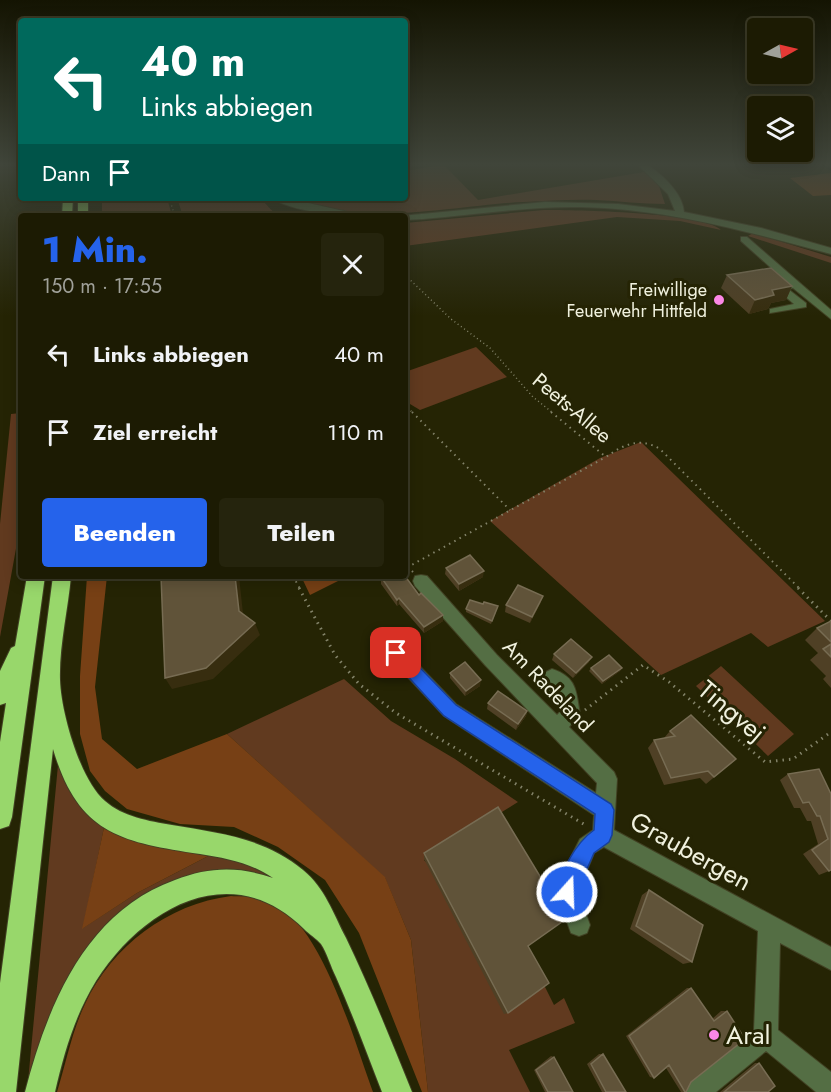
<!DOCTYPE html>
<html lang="de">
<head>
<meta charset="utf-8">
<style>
	:root { --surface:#1c1b03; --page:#25240d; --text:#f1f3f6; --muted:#a0a19a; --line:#3a3925; --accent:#2563eb }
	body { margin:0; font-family:Jost,sans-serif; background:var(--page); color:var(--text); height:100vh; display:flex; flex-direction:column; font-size:22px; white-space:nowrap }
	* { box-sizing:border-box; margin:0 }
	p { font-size:20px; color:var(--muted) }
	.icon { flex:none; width:33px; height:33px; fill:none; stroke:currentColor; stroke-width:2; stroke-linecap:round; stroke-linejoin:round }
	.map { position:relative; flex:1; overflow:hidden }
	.panel { position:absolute; left:18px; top:213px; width:390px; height:366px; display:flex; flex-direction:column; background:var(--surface); border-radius:6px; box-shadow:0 3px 15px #0003,0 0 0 2px var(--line) }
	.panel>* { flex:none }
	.top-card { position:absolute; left:18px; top:18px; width:390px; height:183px; border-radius:6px; box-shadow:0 3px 15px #0003,0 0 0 2px var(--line); background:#00695c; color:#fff; overflow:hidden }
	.needle { width:39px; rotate:82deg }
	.tools { position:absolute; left:747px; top:18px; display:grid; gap:12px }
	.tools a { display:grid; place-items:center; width:66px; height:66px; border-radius:6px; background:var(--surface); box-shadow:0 3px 15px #0003,0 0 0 2px var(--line); font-size:30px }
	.pin { position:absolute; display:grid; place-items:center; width:51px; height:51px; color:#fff; margin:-26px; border-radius:12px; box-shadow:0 3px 9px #0006 }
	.me { position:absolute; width:66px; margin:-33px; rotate:20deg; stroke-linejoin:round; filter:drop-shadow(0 0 4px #0008) }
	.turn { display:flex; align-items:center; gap:21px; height:126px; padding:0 24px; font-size:27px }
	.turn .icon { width:78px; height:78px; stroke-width:2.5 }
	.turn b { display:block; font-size:42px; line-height:51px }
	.then { display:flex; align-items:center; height:57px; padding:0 24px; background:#0003; gap:12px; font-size:22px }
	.round { display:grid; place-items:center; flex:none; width:63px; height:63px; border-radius:6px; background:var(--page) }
	.head { display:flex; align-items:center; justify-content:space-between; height:102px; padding:0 24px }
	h1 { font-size:36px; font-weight:800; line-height:45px; color:var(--accent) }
	.action { display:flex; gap:12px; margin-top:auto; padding:12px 24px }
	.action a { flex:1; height:69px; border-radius:6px; background:var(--accent); color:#fff; font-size:24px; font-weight:800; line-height:69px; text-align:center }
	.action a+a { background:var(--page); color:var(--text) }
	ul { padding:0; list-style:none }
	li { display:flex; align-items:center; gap:18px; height:78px; padding:0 24px }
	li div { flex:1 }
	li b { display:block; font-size:22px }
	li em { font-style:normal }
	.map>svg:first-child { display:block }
	.green { fill:#613a1f }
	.forest { fill:#774015 }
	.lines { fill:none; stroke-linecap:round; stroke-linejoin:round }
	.stream { stroke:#000f05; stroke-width:2 }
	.minor-casing { stroke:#414123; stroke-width:2 }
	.highway-casing { stroke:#414123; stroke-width:2 }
	.path-far2 { stroke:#838369; stroke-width:1.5; stroke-dasharray:1 3; stroke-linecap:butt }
	.path-far1 { stroke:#838369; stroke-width:2; stroke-dasharray:1.5 4.5; stroke-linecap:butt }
	.path { stroke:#838369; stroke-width:3; stroke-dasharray:1.5 5; stroke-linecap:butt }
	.minor { fill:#546e44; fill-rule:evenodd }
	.highway { fill:#98d76b; fill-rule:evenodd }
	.wall { fill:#4f4025 }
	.shaded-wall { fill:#372d0f }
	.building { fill:#605339; stroke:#776c53; stroke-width:1.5 }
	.route { fill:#2563eb; stroke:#184099; stroke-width:1.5 }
	.poi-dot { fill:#fb87e6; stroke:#252404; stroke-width:2 }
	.labels { text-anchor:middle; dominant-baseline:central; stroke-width:6; stroke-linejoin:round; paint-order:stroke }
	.far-poi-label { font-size:18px; fill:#f0f1de; stroke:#252404; text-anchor:end }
	.street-label { font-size:21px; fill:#f0f1de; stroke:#252404 }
	.near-street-label { font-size:26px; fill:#f0f1de; stroke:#252404 }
	.near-poi-label { font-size:26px; fill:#f0f1de; stroke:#252404; text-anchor:start }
</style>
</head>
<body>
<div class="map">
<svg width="831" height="1092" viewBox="0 0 831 1092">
	<rect width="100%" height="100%" fill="#252404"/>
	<path class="green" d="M433 163H454L444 165 478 200 644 172 657 180 665 204C642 204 619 201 596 200 572 199 547 201 523 202 464 204 348 230 297 198H405V171L435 166Z
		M102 198H167L172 216H102Z
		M177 198H258C268 203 270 213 282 216H183Z
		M544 210C574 210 702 212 721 230L680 221 617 217 405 246V223Z
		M753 233 831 257V263L748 236Z
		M476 347 507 377 420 410 405 401V372Z
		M21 413V521L0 637V524L11 414Z
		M641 442 825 621 768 647 751 633 661 675 490 521 600 458Z
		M721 666 794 734 768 756 696 686Z
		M344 679 391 721 455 759 518 802 424 860 544 985 554 1005 564 998 575 1023 509 1050 530 1092H428L411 940 385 878 227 734Z
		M58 765 62 767 105 823 83 928 137 893 214 853 247 860 282 882 138 906 27 1092Z"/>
	<path class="forest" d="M831 173V195L813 196 790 178Z
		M87 576H107L95 687 102 739 137 769 227 734 385 877 411 940 428 1092H422L359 933 325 880 278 847 234 827 180 824 127 809 105 791 90 771 80 734V676Z
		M301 576H348L310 595Z
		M105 823 214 853 137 893 82 929Z
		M231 896C242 897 258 895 268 899 321 920 354 1041 373 1092H57C66 1063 72 1031 85 1004 112 946 168 904 231 896Z"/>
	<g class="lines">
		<path class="stream" d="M820 163 831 170"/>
		<g class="minor-casing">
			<path id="minor" d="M636 163H645C661 174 682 191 684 212L761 228 831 248V254C748 232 668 209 581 207 528 206 476 215 423 219L405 220V216H401L545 202 618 204 675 211 668 194Z
				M272 198H286L366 216C341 216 292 212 272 198Z
				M741 237H747L831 310V319L793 288 788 289 806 303V307L770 313V309L794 304 775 288 788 283 741 241Z
				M421 575 427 576 497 655 557 715 561 711 560 702 549 699 537 681 540 675 552 669C577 677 576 691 580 714L569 727 614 772 617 779 614 830 831 947V970L780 943 778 1030 831 1072V1092H816L766 1051 716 1092H683L687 1083 754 1030 758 931 604 847 594 853 578 892 590 925 587 933 579 936 571 933 556 892 564 871 580 839 593 830 594 815 444 716 376 643 374 638 376 633 382 631 388 633 456 704 596 793 597 783 485 665 415 586 413 581 415 576Z"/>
		</g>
		<g class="highway-casing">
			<path id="highway" d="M63 198H73L72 216H62Z
				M78 198H88V216H78Z
				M27 576H45L12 817 9 826 0 829V742L6 703 0 705V671L11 648 15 646Z
				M53 576H71C68 610 59 646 60 680 61 712 80 780 105 801 123 817 149 821 172 825 219 833 265 838 303 870 325 888 333 913 346 938 370 988 391 1040 412 1092H382C367 1054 353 1015 336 977 331 967 327 953 321 944 317 939 309 934 304 929 232 857 143 907 96 981 75 1015 64 1053 55 1092H25C47 1007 85 912 175 880 209 867 238 866 273 878 251 863 226 858 200 854 119 842 78 833 53 749L16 1092H0V983Z"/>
		</g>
		<path class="path-far2" d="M169 198 175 216
			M405 275 451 319 490 348 533 397 553 413
			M405 405 413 413"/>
		<path class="path-far1" d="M412 412 510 510
			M551 412 606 457C624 444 640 437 660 449L800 589
			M413 572 408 567 606 457
			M293 576 300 589"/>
		<path class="path" d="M299 588 335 655 359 684 396 713 587 826
			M798 588 831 621
			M585 710 643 665 669 682 765 762 793 759 831 732"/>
		<use href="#minor" class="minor"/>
		<use href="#highway" class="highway"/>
	</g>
	<path class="wall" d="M727 275 792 286 786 300 771 303 768 309 749 314 721 288Z
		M446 568 483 577 459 591 445 574Z
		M381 577 419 595 443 621 424 633 399 604 397 606 381 584Z
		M541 602 530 623 505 612 506 605Z
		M483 604 497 609 491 624 466 612V609Z
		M831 621V688L823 679 826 676 810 660 818 653 805 640 817 628Z
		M554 654 589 662 573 678 552 660Z
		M591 668H622L620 671 602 684 589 671Z
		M450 673 480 686 465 696 450 678Z
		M488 703 527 711 526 716 516 730 487 709Z
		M670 731 736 759 706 784 700 778 664 785 648 748 654 740 664 738Z
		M788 774 831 794 829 871 819 875 803 854 818 844 811 821H807L800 808H794L780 780Z
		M424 853 528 946 508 1013 504 1014 424 859Z
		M649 890 692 962 683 964 630 929 642 895Z
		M687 988H691L712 1019 721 1011H727L686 1092H681L666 1068 654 1078 650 1077 626 1036Z
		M599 1054H603L626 1092H602L587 1064Z
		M551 1056 554 1057 573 1092H545L534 1070Z
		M755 1063H759L768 1092H720Z"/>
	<path class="shaded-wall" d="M792 286 786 300 771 303 768 309 749 314 755 300 772 290Z
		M484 571 483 577 459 591V584Z
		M235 576H239L244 623 239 611Z
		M543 596 541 602 530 623 532 617Z
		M399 598V604L397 606V600Z
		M443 615V621L424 633V627Z
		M255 623 260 635 213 679 172 689 165 678Z
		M592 657 589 662 573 678 576 673Z
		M622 668 620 671 602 684 603 681Z
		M481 680 480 686 465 696 466 691Z
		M527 711 526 716 516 730 518 724Z"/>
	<path class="building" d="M771 268 792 286 772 290 774 295 755 300 727 275Z
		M470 555 484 571 459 584 446 568Z
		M161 576H235L239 611 255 623 206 668 165 678Z
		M384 576H405L419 595 421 593 443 615 424 627 399 598 397 600 381 577Z
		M518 585 543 596 532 617 506 605Z
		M470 600 483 604 484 602 498 606 492 621 466 609Z
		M831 621V642L817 628Z
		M571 639 592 657 576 673 554 654Z
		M831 644V657L823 649Z
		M609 655 622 668 603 681 591 668Z
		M465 662 481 680 466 691 450 673Z
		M498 691 527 711 518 724 488 703Z
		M691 715 736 759 714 777 708 771 671 778 654 740 675 736 670 731Z
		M819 769 831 794V870L829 871 812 850 828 839 820 816H817L809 802 803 803 788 774Z
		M498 807 566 919 528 946 549 983 508 1013 424 853Z
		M649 890 703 925 692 962 636 926Z
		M691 988 714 1021 727 1011 745 1039 691 1082 686 1092H685L669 1065 654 1078 629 1036Z
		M603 1054 626 1092H606L591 1064Z
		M554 1057 573 1092H548L536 1070Z
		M759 1063 775 1086 768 1092H724Z"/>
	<linearGradient id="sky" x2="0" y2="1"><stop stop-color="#141402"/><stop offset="0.52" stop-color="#40453a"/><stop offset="1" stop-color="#40453a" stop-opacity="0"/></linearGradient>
	<rect width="831" height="316" fill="url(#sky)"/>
	<path class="route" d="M396 646 401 648 456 705 611 804 614 810 612 835 609 842 594 853 574 899 567 902 561 899C552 879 578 841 594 830L595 814 444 716 391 658 388 653 391 648Z"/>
	<g class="poi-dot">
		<circle cx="719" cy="300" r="6"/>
		<circle cx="714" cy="1035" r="6"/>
	</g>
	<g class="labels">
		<g class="far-poi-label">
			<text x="707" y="290">Freiwillige<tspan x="707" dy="21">Feuerwehr Hittfeld</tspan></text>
		</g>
		<g class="street-label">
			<text transform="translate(572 408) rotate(40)">Peets-Allee</text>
			<text transform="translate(548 686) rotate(46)">Am Radeland</text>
		</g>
		<g class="near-street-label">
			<text transform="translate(732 711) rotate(40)">Tingvej</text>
			<text transform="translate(691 851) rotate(29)">Graubergen</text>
		</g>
		<g class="near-poi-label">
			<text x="726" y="1035">Aral</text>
		</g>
	</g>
</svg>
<div class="tools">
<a><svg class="needle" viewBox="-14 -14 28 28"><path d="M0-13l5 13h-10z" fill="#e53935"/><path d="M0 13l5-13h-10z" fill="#a0a19a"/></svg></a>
<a><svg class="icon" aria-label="layers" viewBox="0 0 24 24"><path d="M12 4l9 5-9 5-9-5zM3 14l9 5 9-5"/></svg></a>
</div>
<div class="pin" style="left:396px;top:653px;background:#d93025"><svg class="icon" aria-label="arrive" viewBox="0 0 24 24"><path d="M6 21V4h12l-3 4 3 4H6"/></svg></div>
<svg class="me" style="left:567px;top:892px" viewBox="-20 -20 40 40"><circle r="17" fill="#2563eb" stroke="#fff" stroke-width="3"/><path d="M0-11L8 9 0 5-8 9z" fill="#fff"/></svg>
<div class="top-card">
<div class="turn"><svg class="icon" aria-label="left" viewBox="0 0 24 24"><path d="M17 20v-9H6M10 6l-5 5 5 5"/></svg><div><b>40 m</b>Links abbiegen</div></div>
<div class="then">Dann<svg class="icon" aria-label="arrive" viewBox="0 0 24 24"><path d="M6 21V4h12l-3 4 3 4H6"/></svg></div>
</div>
<section class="panel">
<div class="head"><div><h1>1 Min.</h1><p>150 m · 17:55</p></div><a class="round"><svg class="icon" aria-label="close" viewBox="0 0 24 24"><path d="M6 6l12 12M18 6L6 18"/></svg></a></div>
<ul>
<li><svg class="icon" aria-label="left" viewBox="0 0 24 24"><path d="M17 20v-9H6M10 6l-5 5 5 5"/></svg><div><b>Links abbiegen</b></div><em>40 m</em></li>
<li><svg class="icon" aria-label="arrive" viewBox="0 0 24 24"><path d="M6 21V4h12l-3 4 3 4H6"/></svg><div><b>Ziel erreicht</b></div><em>110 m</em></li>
</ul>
<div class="action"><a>Beenden</a><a>Teilen</a></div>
</section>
</div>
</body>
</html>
